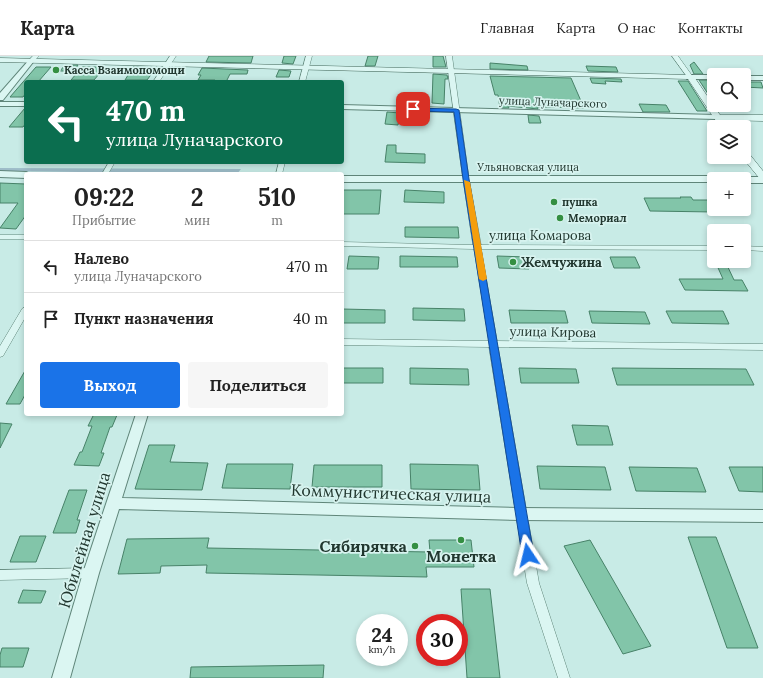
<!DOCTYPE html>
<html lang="ru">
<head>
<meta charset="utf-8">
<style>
	:root { --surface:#fff; --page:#f6f6f6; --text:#222; --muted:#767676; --line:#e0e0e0; --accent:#1a73e8 }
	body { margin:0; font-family:Lora,serif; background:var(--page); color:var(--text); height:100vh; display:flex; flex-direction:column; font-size:15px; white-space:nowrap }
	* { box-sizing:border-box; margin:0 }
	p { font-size:13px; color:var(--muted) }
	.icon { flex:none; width:22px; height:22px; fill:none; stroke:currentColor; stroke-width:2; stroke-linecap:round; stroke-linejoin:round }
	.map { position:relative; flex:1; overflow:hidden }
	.sheet { position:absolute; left:24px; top:116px; width:320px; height:244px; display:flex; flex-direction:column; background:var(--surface); border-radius:4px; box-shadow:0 2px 6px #0003 }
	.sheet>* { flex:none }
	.banner { position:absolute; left:24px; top:24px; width:320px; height:84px; border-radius:4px; box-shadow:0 2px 6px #0003; background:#0b6e4f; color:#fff; overflow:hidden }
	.tools { position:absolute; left:707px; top:12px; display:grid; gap:8px }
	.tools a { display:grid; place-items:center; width:44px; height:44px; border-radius:4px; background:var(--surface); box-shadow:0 2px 6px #0003; font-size:20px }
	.speed { position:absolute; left:356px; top:558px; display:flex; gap:8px; font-size:20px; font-weight:700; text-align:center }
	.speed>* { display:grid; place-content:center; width:52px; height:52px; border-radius:50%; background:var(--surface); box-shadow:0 2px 6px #0003; line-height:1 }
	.speed small { font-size:10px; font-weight:400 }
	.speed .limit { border:6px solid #d22; background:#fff; color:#111 }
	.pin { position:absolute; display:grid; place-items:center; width:34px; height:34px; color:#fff; margin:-17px; border-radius:8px; box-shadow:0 2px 6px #0006 }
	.me { position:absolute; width:44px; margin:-22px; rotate:350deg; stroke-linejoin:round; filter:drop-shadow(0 0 3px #0008) }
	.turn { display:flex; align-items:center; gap:14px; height:84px; padding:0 16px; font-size:18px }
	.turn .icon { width:52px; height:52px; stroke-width:2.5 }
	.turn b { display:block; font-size:28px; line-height:34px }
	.eta { display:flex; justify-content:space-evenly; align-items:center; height:68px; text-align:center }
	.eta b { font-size:24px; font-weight:700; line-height:28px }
	.primary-button { display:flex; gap:8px; margin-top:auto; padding:8px 16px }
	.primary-button a { flex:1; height:46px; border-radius:4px; background:var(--accent); color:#fff; font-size:16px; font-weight:700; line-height:46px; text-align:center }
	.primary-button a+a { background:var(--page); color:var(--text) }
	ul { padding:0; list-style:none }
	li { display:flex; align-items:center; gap:12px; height:52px; padding:0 16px; border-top:1px solid var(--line) }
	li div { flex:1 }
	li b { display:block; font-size:15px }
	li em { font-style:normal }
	header { display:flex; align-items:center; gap:24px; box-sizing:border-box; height:56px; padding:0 20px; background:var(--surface); border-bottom:1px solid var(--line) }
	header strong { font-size:19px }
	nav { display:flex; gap:22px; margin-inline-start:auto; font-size:14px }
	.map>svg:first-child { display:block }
	.green { fill:#9dbcc8 }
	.building { fill:#82c5a9; stroke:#478268 }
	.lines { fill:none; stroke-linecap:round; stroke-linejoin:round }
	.minor-casing { stroke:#5f8579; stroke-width:1 }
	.tertiary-casing { stroke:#5f8579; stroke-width:2 }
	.secondary-casing { stroke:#42675a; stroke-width:1 }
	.minor { fill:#dbf6f2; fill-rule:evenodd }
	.tertiary { fill:#dbf6f2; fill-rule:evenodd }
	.secondary { fill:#dbf6f2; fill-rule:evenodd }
	.route { fill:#1a73e8; stroke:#114b97 }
	.slow { fill:#f59e0b }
	.poi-dot { fill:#348f42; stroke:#d7f3ef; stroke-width:1.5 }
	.labels { text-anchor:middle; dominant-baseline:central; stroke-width:3.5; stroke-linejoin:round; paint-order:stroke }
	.far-poi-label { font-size:11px; font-weight:bold; fill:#21372f; stroke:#d7f3ef; text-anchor:start }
	.far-street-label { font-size:11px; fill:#21372f; stroke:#d7f3ef }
	.street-label { font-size:13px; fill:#21372f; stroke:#d7f3ef }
	.poi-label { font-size:13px; font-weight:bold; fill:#21372f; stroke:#d7f3ef; text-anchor:start }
	.near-street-label { font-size:16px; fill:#21372f; stroke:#d7f3ef }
	.near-poi-label { font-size:16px; font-weight:bold; fill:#21372f; stroke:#d7f3ef; text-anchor:end }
</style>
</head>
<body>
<header>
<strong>Карта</strong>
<nav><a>Главная</a><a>Карта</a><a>О нас</a><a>Контакты</a></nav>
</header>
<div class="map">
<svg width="763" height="622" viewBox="0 0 763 622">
	<rect width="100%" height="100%" fill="#c8ebe6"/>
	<path class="green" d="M0 112 241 113 237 118 0 115Z"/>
	<path class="building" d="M209 0H253L251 7 206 6Z
		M284 0H296L293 8 282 7Z
		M368 0H378L375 10H365Z
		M433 0H443L446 11H433Z
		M694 6 703 18H694L690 9Z
		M490 7 527 10 528 14 490 13Z
		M65 9H78L74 15H60Z
		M586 10 616 11 618 16 588 15Z
		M36 11H51L38 26H26V37L23 41H10Z
		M82 11H105L94 24H71Z
		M133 11H146L143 15 153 16 147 24H125Z
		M202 12 248 14 247 18H230L226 26H214L215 24H198L201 19H198Z
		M279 14 291 15 289 21H276Z
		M433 18 447 19 448 23H445L444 48 432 47Z
		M490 20 571 22 584 52 537 51 538 53 508 50 509 52H500L498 39H495Z
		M590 22 621 23 622 26 605 25 606 28 592 27Z
		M699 24H708L714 33V47Z
		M678 25H688L707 55H697Z
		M744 26H761L763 32 744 31Z
		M639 48 666 49 670 56H643Z
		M25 52 26 67 23 71H9Z
		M387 56 400 57 398 69 385 68Z
		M528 59 539 60 541 67H529Z
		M387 89H396V97L425 98V107L385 106Z
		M0 127 26 128V159L16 173 0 172 18 147H0Z
		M342 134H381L379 158H342Z
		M405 134 444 136V147L404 146Z
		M680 141H691L693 144H714V156L650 155 644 142H681Z
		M405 171H458L459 182 405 181Z
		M349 200 379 201 378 213H347Z
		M400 200 457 201 458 211H400Z
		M497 200 527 201 529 213 499 212Z
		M610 201H635L640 212H614Z
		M715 205H725L734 224H742L748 235 685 234 679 223H723Z
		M413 252 464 253 465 265 413 264Z
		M342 253 385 254V267H342Z
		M509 254 565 255 568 267H511Z
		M589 255 645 256 650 268 592 267Z
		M666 255H723L729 268 672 267Z
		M342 312H383V327H342Z
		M410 312 468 313 469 329 410 328Z
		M519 312 576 313 579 327H521Z
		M612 312 746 313 754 329H617Z
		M26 313V337L20 348H6Z
		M94 358 117 359 112 371H110L101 397H104L99 410 74 409 80 396H82L92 370H88Z
		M0 367 12 368 0 392Z
		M572 369 608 370 613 389H577Z
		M149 389H175L170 406 208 407 202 434 135 433Z
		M227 408H293L290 433 222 432Z
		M410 408 478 409 480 434 411 433Z
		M314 409H382V431H312Z
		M537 410 605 411 611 434 540 433Z
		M629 411 697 412 706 436 636 435Z
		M729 411H763V436L739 435Z
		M69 434H87L77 464H80L76 477H53Z
		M20 480H46L36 506H10Z
		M688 481H716L758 592H727Z
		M209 482 207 492 430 496 429 484H471L474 511H426L427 521 206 517 207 509 161 510 160 517 118 518 127 483Z
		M590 484 651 590 623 598 564 490Z
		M461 533H490L500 622H467Z
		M23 534 46 535 41 547H18Z
		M2 592H29L23 611H0V599Z
		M324 609 323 622H190L191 611Z"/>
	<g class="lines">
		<g class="minor-casing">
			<path id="minor" d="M33 0H39L33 6H29L28 5Z
				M170 0H176L159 26H153Z
				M306 0H312L305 26H299Z
				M446 0H452L469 123 481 189 714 190V194L481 193 497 285 763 288V294L498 291 539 527 570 622H558L527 527 489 291 342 289V283L489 285 474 193 342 190V186L473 189 463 123Z
				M672 0H678L693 21 692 22H688Z
				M109 106H115L108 118H102Z
				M279 106H285L282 118H276Z
				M0 179H26V183H0Z
				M744 190 763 191V195L744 194Z
				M26 250V260L3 300 0 301V290L22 253Z
				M91 512 95 513 97 517 95 521 91 522 0 524V514Z"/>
		</g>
		<g class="tertiary-casing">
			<path id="tertiary" d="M29 4 34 5 3 44H0V37Z
				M687 19H714V23H687Z
				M744 20H763V24H744Z
				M0 46H26V50H0Z
				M342 49 716 59 720 61 716 63 342 53Z
				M0 115 26 116 30 118H26V122L0 121Z
				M342 120H714L718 123H714V126H342Z
				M744 121H763V127H744V123H740Z
				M136 358H148L122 442 521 452 763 454V466L521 464 119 453 99 517 70 622H52L83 517Z"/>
		</g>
		<g class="secondary-casing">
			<path id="secondary" d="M0 2 690 19H693L720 59H763V65L723 64 728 71H720L688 23 0 6Z
				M744 94 747 95 763 115V124L760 123 742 101H744Z"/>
		</g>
		<use href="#minor" class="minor"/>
		<use href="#tertiary" class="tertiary"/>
		<use href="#secondary" class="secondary"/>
	</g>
	<path class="route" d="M411 52 456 53 459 54 469 123 534 499 532 503 528 504 524 503 522 499 463 123 454 56 413 55 411 54Z"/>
	<path class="slow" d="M464 124 470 126 487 223 483 225 479 223Z"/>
	<g class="poi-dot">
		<circle cx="56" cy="14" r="4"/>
		<circle cx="554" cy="146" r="4"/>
		<circle cx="560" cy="162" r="4"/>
		<circle cx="513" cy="206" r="4"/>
		<circle cx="461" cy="484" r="4"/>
		<circle cx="415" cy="490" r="4"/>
	</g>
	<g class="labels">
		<g class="far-poi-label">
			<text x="64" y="14">Касса Взаимопомощи</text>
			<text x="562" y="146">пушка</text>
			<text x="568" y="162">Мемориал</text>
		</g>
		<g class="far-street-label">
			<text transform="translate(553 46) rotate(2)">улица Луначарского</text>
			<text x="528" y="111">Ульяновская улица</text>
		</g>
		<g class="street-label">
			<text x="540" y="179">улица Комарова</text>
			<text transform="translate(553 276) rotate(1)">улица Кирова</text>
		</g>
		<g class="poi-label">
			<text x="521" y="206">Жемчужина</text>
		</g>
		<g class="near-street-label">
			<text transform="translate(391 437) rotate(2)">Коммунистическая улица</text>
			<text transform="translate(84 484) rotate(-73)">Юбилейная улица</text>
		</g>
		<g class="near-poi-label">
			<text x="407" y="490">Сибирячка</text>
			<text x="461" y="500" text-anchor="middle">Монетка</text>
		</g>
	</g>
</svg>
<div class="tools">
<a><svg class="icon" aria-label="search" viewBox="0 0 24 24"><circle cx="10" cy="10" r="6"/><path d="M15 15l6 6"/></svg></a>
<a><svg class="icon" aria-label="layers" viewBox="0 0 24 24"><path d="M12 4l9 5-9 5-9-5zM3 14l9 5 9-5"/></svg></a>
<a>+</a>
<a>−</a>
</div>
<div class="speed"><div>24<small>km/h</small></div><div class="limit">30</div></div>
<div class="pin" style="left:413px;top:53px;background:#d93025"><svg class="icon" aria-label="arrive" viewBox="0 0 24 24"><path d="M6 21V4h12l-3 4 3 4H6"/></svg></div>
<svg class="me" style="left:528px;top:499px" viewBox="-20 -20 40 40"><path d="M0-17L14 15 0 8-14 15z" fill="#1a73e8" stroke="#fff" stroke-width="4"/></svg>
<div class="banner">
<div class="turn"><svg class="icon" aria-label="left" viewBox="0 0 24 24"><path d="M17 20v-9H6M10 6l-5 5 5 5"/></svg><div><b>470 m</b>улица Луначарского</div></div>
</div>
<section class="sheet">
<div class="eta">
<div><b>09:22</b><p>Прибытие</p></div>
<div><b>2</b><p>мин</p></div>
<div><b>510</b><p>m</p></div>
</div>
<ul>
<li><svg class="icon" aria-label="left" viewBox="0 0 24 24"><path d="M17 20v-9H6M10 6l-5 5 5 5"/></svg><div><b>Налево</b><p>улица Луначарского</p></div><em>470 m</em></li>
<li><svg class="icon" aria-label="arrive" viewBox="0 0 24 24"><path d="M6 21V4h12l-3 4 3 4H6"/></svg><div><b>Пункт назначения</b></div><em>40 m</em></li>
</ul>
<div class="primary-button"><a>Выход</a><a>Поделиться</a></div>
</section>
</div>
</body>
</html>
